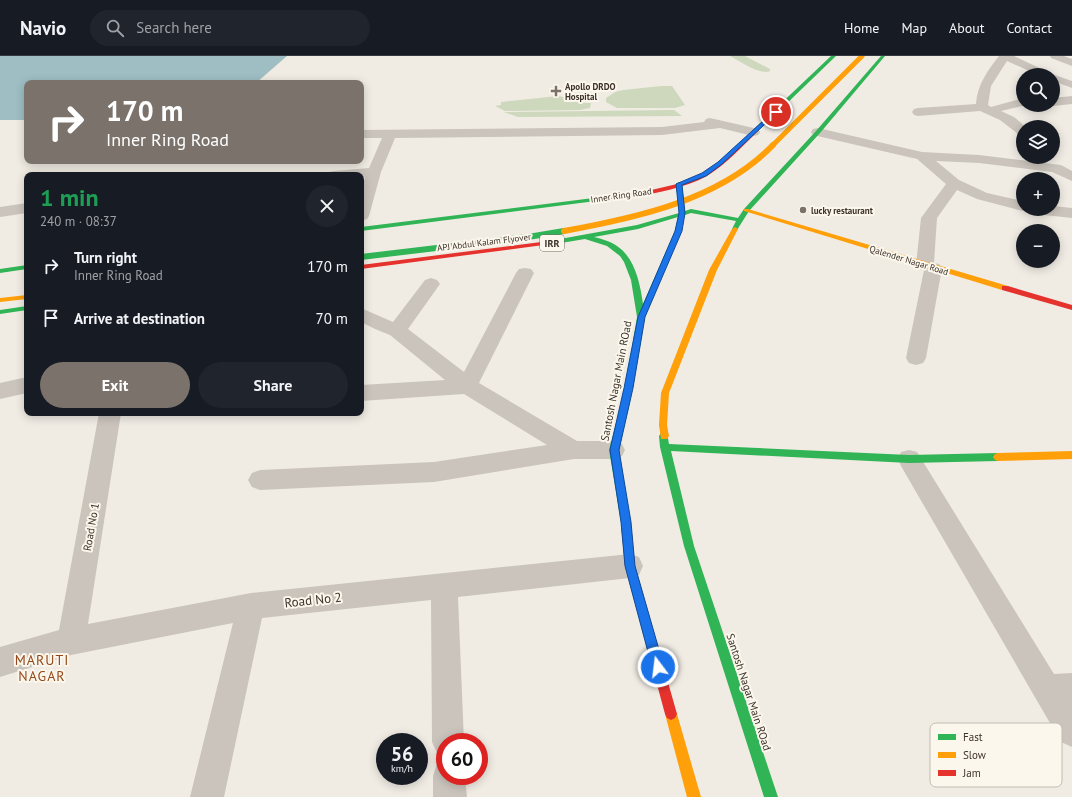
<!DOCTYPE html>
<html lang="en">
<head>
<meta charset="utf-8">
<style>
	:root { --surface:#171b24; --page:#20242c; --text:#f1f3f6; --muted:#9ea1a6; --line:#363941; --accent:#7b736b }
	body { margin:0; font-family:"PT Sans",sans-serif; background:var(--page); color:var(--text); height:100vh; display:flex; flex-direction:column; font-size:15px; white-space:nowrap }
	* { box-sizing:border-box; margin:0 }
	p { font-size:13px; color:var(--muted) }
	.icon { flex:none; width:22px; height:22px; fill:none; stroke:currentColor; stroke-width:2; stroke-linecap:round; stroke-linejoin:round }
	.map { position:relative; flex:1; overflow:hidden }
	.details { position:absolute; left:24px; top:116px; width:340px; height:244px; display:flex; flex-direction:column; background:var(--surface); border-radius:8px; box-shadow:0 2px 10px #0003 }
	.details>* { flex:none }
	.hud { position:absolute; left:24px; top:24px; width:340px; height:84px; border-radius:8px; box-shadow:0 2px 10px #0003; background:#7b736b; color:#fff; overflow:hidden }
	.fabs { position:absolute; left:1016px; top:12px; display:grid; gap:8px }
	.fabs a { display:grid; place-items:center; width:44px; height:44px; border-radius:50%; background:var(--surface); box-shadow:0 2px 10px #0003; font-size:20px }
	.speed { position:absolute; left:376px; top:677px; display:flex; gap:8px; font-size:20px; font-weight:700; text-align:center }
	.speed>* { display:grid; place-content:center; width:52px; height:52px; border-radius:50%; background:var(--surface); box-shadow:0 2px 10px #0003; line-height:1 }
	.speed small { font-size:10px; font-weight:400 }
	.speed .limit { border:6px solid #d22; background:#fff; color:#111 }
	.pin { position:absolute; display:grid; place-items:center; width:34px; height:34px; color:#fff; margin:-17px; border:2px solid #fff; border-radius:50%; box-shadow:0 1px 4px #0007 }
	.me { position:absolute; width:44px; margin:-22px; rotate:345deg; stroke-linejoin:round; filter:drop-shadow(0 0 3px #0008) }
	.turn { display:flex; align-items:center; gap:14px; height:84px; padding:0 16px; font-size:18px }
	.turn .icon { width:52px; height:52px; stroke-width:2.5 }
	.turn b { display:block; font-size:28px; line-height:34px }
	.round { display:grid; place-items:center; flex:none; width:42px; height:42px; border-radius:21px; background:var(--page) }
	.headline { display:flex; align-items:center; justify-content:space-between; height:68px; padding:0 16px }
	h1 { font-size:24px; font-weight:700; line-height:30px; color:#1e9e55 }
	.button { display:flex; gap:8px; margin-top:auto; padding:8px 16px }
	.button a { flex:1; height:46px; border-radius:24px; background:var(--accent); color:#fff; font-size:16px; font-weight:700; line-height:46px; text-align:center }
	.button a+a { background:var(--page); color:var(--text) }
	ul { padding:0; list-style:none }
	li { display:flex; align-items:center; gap:12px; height:52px; padding:0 16px }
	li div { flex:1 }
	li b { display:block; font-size:15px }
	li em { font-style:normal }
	header { display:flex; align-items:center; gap:24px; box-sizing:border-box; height:56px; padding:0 20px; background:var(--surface); border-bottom:1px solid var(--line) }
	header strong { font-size:19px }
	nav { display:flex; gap:22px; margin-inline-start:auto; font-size:14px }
	.search { width:280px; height:36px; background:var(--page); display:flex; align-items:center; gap:10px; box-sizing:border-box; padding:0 14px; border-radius:22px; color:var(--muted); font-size:15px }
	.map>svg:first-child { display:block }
	.green { fill:#ced8bd }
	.water { fill:#9ebec4 }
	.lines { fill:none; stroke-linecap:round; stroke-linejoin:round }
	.street { fill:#cac4bc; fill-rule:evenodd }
	.fast { fill:#30b455; fill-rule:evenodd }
	.slow { fill:#ff9f0a; fill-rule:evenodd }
	.jam { fill:#e5322d; fill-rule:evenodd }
	.fast-bridge { stroke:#30b455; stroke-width:6 }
	.slow-bridge-far1 { stroke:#ff9f0a; stroke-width:5 }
	.slow-bridge { stroke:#ff9f0a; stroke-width:6 }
	.route { fill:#1a73e8; stroke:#114b97 }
	.poi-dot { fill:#7b736b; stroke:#fcf7ed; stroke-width:1.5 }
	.labels { text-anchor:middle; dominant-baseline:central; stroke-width:4; stroke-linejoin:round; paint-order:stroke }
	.far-poi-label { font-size:9px; font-weight:bold; fill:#3c322a; stroke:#fcf7ed; text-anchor:start }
	.far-street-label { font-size:9px; fill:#3c322a; stroke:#fcf7ed }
	.shield { fill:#fcf7ed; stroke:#766d64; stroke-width:1 }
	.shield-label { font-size:10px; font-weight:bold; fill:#3c322a }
	.street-label { font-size:11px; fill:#3c322a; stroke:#fcf7ed }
	.near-street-label { font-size:13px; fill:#3c322a; stroke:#fcf7ed }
	.near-neighbourhood-label { font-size:14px; letter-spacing:1px; fill:#94481a; stroke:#fcf7ed }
	.key { fill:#fcf7ed; stroke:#c2bcb2; stroke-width:1 }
	.key-label { font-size:11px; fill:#3c322a }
</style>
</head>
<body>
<header>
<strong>Navio</strong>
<div class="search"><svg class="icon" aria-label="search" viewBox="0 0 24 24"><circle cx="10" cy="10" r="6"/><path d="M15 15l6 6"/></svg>Search here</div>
<nav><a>Home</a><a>Map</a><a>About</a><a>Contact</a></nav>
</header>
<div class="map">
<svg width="1072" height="741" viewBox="0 0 1072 741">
	<rect width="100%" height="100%" fill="#f0ece4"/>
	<path class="green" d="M730 0H745L770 13V15C762 20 739 5 730 0Z
		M661 30H672L685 49 675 52H617L606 46V42L615 36 623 34Z
		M558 40C570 42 580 48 591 47L590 52 580 54 505 55 495 50 501 49V46Z
		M674 54 682 60 518 61 504 56Z"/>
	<path class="water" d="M0 0H287L256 27H27V64H0Z"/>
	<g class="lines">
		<path class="street" d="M999 0H1014L1052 18 1072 25V32L1053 25V19H1038L1007 5 991 30 988 49 991 51 1023 42V49H1026L1001 55 1014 61 1026 71H1023V79L1018 78 1000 64 980 55 918 60 914 59 912 56 914 53 918 52 976 48C977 29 988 14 999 0Z
			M1050 0H1064L1072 3V10L1051 2Z
			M1072 40V48L1053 50 1050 49H1053V42Z
			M710 62 758 73 760 76 758 79 753 80 720 72 662 79 395 82 381 116 369 160 367 163 361 165V135L365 121H361V119H327L329 116 334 115 369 112 382 82H361V74L662 71 704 66 706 63Z
			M818 72 922 96 979 99 1061 109 1072 115V125L1052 116 979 107 936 105 959 124 987 137 1023 145V153H1053V150L1072 152V162L1035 158 1030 156 1028 153 1023 155 977 143 957 134 937 162 934 207 939 208 942 212 926 302 923 307 916 309 909 307 906 302 924 214 919 213 916 209 921 162 946 128 917 103 813 79 811 76 813 73Z
			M27 147V157L0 161V151Z
			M525 212 531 213 534 217 479 327 577 385H614L622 388 625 394 622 400 614 403H574L434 426 260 434 252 431 248 424 252 417 260 414 434 406 547 389 464 338 361 345V329L445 324 390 279 375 273 361 266V252L393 266 425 224 431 222 437 224 440 228 408 273 464 316 516 217 519 213Z
			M27 321V337L0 343V327Z
			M99 357H121L88 568 251 537 630 498 639 501 643 510 639 519 630 522 458 541 464 686H445V701L437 697 432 686 431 544 262 562 224 741H190L233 567 71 599 0 621V591L59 574Z
			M909 394 917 396 1054 618 1072 617V691L1061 686 901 410 898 403 901 396Z
			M445 705V720H465L467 741H433V720L437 708Z"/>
		<path class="fast" d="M831 0H836L758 75H754V73Z
			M881 0H885L820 77 749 155 737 174 732 173 736 165 691 157 685 159 681 175 645 261 633 332 619 394 631 469 630 472 626 474 622 472 609 394 625 332 637 261 631 224 624 206 620 200 607 190 585 183 549 189 546 187 549 185 637 169 679 157 676 128 679 126 682 128 685 155 691 153 738 162 744 153 816 75ZM678 161 675 175 643 248C640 227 635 202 617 190 610 185 602 183 594 181L638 173Z
			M633 137 636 139 635 140 361 175V171Z
			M27 209V213L0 217V213Z
			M27 250V254L0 258V254Z
			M664 376 667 377 669 388 909 399 998 397 1001 398 1003 401 1001 404 998 405 909 407 671 395 694 490 778 741H764L684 490 660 391 659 380 661 377Z"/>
		<path class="slow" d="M744 153H748L1008 230 1009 232 1008 234H1002L744 155Z
			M735 171 738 173 717 214 669 337 667 369 669 380 667 383H661L659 369 661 337 709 214 732 173Z
			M27 239V243L0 246V242Z
			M1072 395V403L998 405 995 404 993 401 995 398 998 397Z
			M671 652 675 654 677 658 701 741H687L665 658 667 654Z"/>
		<path class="jam" d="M756 72 759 74 758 75C742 91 726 108 707 120 685 132 657 137 633 141L630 139 677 128 702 118 723 103Z
			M549 185 552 187 551 188 361 213V209Z
			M1002 230H1008L1072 249V254L1002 234Z
			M626 464 630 466 631 469 635 510 677 658 675 662 671 664 667 662 665 658 625 510 621 469 622 466Z"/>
		<path class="fast-bridge" d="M361 201 528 181 564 175"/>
		<path class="slow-bridge-far1" d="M772 90 862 0"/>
		<path class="slow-bridge" d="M564 175C636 162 720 144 773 89"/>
	</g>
	<path class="route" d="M774 55 778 56 722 108 706 120 682 129 685 157 682 175 645 261 633 332 619 394 631 466 635 510 664 611 662 615 658 617 654 615 652 611 625 510 621 466 610 394 624 332 638 261 675 175 679 157 676 128 702 117 718 106Z"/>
	<g class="poi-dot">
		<path d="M554 29h4v4h4v4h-4v4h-4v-4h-4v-4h4z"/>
		<circle cx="803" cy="154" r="4"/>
	</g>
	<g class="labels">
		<g class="far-poi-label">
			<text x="565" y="30">Apollo DRDO<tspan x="565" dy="10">Hospital</tspan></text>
			<text x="811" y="154">lucky restaurant</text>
		</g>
		<g class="far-street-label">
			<text transform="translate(621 139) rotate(-8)">Inner Ring Road</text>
			<text transform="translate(484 186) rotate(-7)">APJ Abdul Kalam Flyover</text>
			<text transform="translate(909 204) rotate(17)">Qalender Nagar Road</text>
		</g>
		<rect class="shield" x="540" y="179" width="24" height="16" rx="3"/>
		<g class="shield-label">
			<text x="552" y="187">IRR</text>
		</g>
		<g class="street-label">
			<text transform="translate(616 325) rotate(-79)">Santosh Nagar Main ROad</text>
			<text transform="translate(91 471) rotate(-80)">Road No 1</text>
			<text transform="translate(749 636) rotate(72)">Santosh Nagar Main ROad</text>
		</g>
		<g class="near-street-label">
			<text transform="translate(313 544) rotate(-6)">Road No 2</text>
		</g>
		<g class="near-neighbourhood-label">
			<text x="42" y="604">MARUTI<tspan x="42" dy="16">NAGAR</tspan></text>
		</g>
	</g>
	<rect x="930" y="667" width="132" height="64" rx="6" class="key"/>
	<rect x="938" y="678" width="18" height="6" fill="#30b455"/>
	<rect x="938" y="696" width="18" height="6" fill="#ff9f0a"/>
	<rect x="938" y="714" width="18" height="6" fill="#e5322d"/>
	<g class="key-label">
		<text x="963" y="685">Fast</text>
		<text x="963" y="703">Slow</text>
		<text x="963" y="721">Jam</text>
	</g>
</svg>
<div class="fabs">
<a><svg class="icon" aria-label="search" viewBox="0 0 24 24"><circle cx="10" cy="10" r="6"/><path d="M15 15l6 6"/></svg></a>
<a><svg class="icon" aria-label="layers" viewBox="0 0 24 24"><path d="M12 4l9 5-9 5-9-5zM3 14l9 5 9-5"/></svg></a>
<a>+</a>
<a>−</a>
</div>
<div class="speed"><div>56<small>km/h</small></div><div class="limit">60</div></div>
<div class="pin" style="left:776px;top:56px;background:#d93025"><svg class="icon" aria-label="arrive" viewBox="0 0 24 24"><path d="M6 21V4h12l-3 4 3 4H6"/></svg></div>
<svg class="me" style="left:658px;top:611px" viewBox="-20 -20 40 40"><circle r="17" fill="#1a73e8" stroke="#fff" stroke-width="3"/><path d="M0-11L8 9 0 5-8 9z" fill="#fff"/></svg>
<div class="hud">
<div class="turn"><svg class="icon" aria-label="right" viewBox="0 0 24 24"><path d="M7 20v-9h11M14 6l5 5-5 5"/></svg><div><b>170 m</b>Inner Ring Road</div></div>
</div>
<section class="details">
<div class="headline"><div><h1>1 min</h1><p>240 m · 08:37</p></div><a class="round"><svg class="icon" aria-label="close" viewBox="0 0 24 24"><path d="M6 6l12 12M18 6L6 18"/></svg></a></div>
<ul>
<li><svg class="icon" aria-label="right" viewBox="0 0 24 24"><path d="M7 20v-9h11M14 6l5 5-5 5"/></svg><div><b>Turn right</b><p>Inner Ring Road</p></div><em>170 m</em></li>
<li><svg class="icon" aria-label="arrive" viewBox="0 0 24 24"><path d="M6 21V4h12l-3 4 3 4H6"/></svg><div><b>Arrive at destination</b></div><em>70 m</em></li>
</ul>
<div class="button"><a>Exit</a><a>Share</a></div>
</section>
</div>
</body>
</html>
